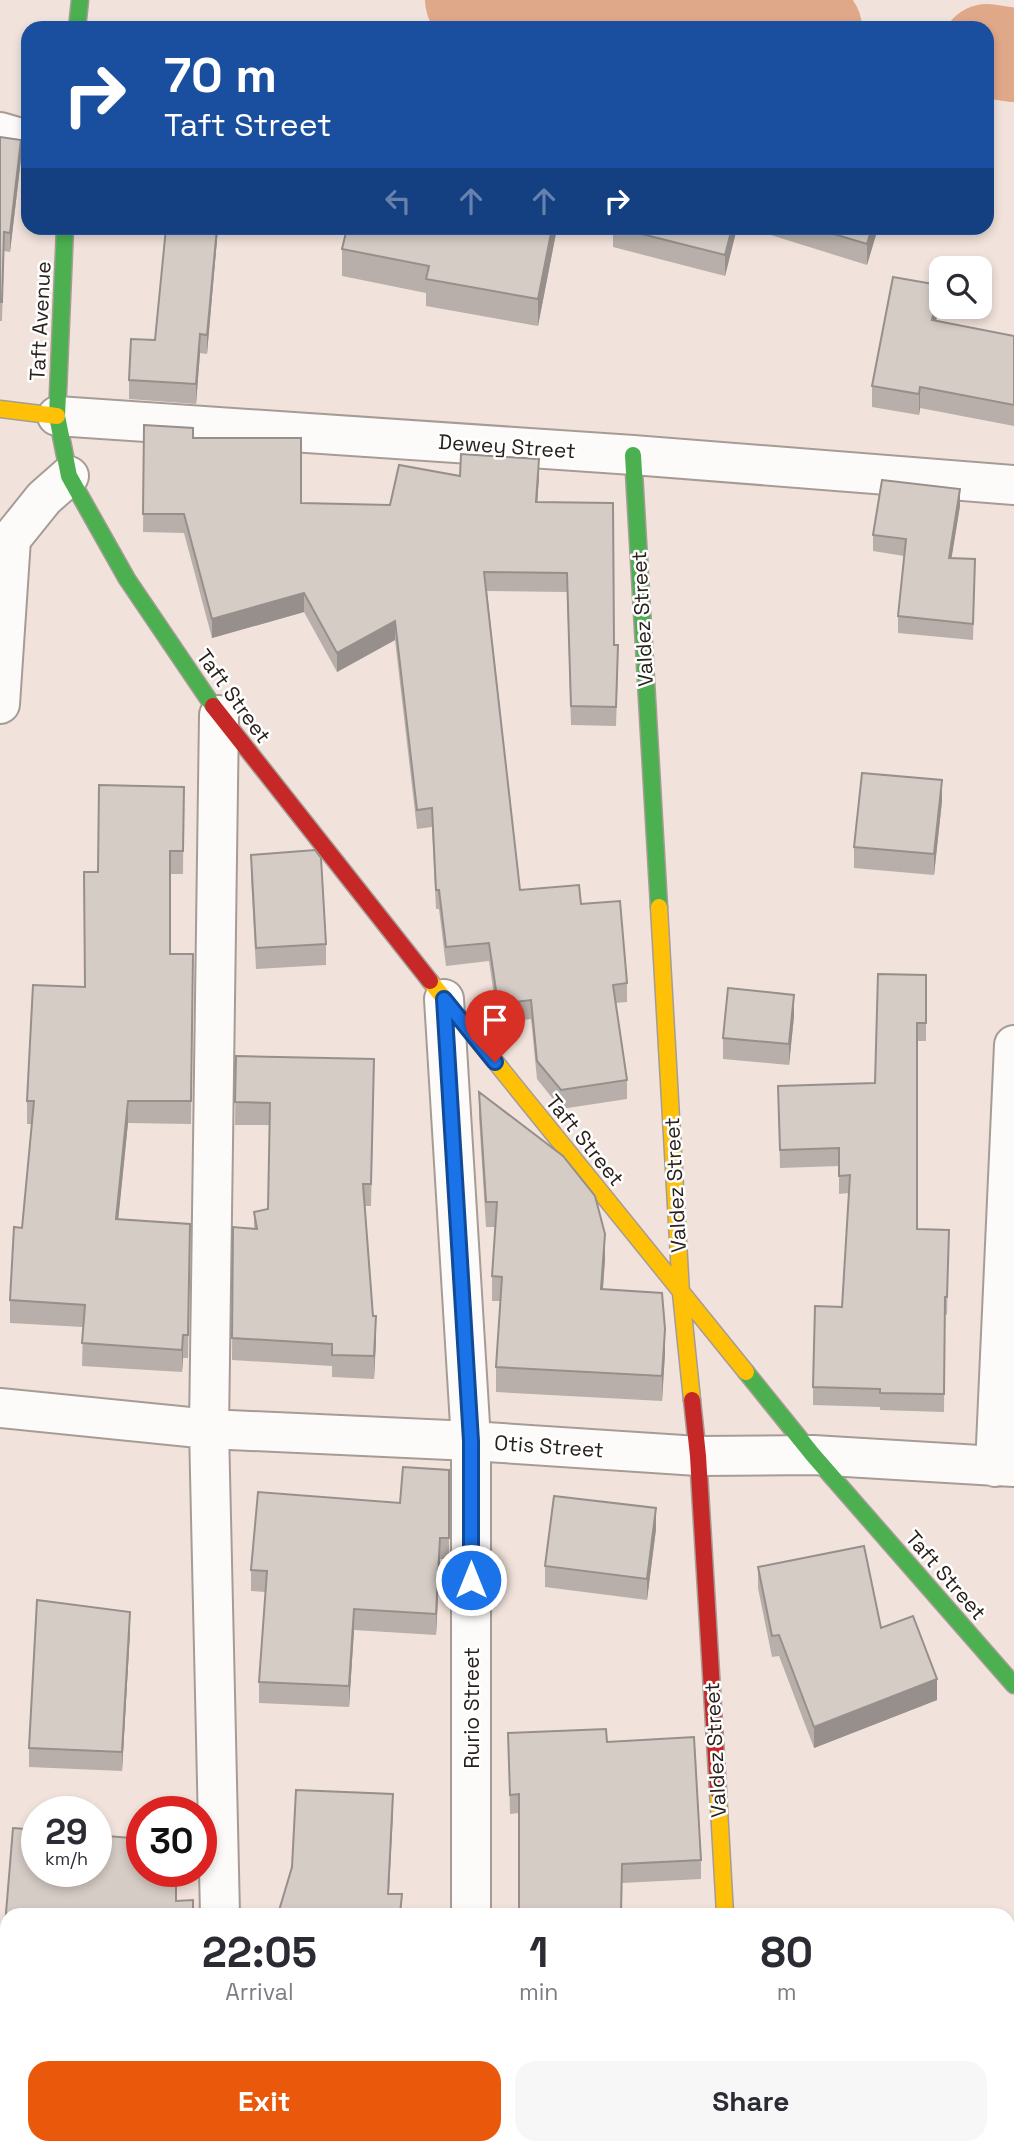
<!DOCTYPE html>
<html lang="en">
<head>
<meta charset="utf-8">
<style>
	:root { --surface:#fff; --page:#f7f7f7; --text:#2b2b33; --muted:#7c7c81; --accent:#ea580c }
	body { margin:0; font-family:"Space Grotesk",sans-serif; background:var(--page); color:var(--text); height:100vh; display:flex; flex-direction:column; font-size:26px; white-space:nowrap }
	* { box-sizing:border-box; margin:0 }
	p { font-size:23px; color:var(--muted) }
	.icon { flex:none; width:38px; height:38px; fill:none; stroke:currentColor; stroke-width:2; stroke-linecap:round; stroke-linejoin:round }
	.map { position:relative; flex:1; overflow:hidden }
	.drawer { position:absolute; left:0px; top:1908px; width:1015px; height:247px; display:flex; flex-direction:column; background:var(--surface); border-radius:21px 21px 0 0; box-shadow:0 4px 10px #0003 }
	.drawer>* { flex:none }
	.guide { position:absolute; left:21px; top:21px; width:973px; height:214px; border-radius:21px; box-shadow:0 4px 10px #0003; background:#1a4fa0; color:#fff; overflow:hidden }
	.controls { position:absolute; left:929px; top:256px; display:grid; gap:14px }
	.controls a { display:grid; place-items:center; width:63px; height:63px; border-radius:14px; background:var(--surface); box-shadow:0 4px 10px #0003; font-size:35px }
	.speed { position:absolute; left:21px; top:1796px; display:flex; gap:14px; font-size:35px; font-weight:700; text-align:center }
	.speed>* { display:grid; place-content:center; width:91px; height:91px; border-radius:50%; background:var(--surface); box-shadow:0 4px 10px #0003; line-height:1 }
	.speed small { font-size:18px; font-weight:400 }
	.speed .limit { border:10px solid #d22; background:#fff; color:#111 }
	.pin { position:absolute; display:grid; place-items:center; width:60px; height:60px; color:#fff; margin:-72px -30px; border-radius:50% 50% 50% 0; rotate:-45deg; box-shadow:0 0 7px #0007 }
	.pin .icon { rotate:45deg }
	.me { position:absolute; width:77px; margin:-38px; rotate:0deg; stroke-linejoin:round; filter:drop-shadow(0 0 5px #0008) }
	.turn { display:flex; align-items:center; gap:24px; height:147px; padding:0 28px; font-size:32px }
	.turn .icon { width:91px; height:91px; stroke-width:2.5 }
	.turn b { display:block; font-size:49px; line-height:60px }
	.lanes { display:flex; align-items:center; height:66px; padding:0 28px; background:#0003; justify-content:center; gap:35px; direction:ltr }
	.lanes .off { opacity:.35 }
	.eta { display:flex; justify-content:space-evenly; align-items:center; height:119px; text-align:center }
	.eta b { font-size:42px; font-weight:800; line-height:49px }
	.primary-button { display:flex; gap:14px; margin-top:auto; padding:14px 28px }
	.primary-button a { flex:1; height:80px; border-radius:21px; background:var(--accent); color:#fff; font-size:28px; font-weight:800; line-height:80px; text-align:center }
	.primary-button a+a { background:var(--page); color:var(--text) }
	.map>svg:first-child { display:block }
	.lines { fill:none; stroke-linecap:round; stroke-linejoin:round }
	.river { stroke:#dfa889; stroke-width:94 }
	.street-casing { stroke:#a69c96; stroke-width:42 }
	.fast-casing { stroke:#a69c96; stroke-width:19 }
	.slow-casing { stroke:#a69c96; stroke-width:19 }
	.jam-casing { stroke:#a69c96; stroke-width:19 }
	.street { stroke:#fdfbfa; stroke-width:38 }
	.fast { stroke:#4caf50; stroke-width:16 }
	.slow { stroke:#ffc107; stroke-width:16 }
	.jam { stroke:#c62828; stroke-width:16 }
	.wall { fill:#b8afaa }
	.shaded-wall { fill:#968f8b }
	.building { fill:#d6ccc6; stroke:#968f8b; stroke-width:2 }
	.route-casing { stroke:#114b97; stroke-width:18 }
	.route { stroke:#1a73e8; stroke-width:12 }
	.labels { text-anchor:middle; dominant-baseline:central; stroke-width:5; stroke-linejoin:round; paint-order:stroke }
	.street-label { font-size:21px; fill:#2a211c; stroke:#fff }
</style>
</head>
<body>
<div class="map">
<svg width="1014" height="2154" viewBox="0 0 1014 2154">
	<rect width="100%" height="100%" fill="#f1e3db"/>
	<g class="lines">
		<path class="river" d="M472 0 815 28
			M987 51 1014 55"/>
		<g class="street-casing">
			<path id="street" d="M0 132 17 137H28
				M57 416 633 455 1014 485
				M0 704 11 539 44 498 69 476
				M219 715 209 1429 220 1914
				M444 999 471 1441V1914
				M0 1408 209 1429 471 1441 698 1456 813 1455 1014 1467
				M995 1467 1014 1045
				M0 2062H7
				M1008 2091H1014
				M224 2147V2154
				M740 2147V2154
				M471 2154V2147"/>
		</g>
		<g class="fast-casing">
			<path id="fast" d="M77 28 80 0
				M65 228 57 416 69 476 127 579 213 706
				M633 455 659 907
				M746 1372 813 1455 1014 1685"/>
		</g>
		<g class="slow-casing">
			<path id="slow" d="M0 409 57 416
				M659 907 681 1293 692 1400
				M430 981 746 1372
				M718 1791 725 1914"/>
		</g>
		<g class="jam-casing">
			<path id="jam" d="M213 706 430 981
				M692 1400 698 1456 718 1791"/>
		</g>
		<use href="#street" class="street"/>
		<use href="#fast" class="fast"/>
		<use href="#slow" class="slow"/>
		<use href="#jam" class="jam"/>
	</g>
	<path class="wall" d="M0 137 21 159 10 252 4 251 2 321H0Z
		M166 228H218L207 354 200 353 196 404 129 399V380L155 340Z
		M253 228H271L270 232Z
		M557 228 538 326 426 306V293L342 276V249Z
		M613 228H737L725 276 613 247Z
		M748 228H878L867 265Z
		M939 306 936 321 1014 336V426L920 408 919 415 872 407V386Z
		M144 425 193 438 301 503 390 505 460 476 539 477 537 502 614 645 618 664 616 726 571 725 567 592 487 591 520 890 581 904 627 983V1002L615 1003 627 1080V1099L561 1109 537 1079 531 1019 498 1023 489 961 446 966 439 909H436L432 827 417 829 395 640 337 672 304 612 212 638 184 533 143 532Z
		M960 506 951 558 975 575 973 640 898 633V616L904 556 873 551V535Z
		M184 787 183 874H170V954H193L191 1124 128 1123 118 1219 190 1224 188 1358H183L182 1372 82 1366 83 1327 10 1323V1300L22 1228 32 1124H27V1101L85 987Z
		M942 801 934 875 854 868V847Z
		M251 855 326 944V965L256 969 251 876Z
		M926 975V1041H917V1229L949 1230 947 1315 945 1314 944 1412 880 1410V1407L813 1405V1387L842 1307 849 1193 839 1194V1166L780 1168 778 1086 875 1083Z
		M794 1016 789 1065 723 1059V1038Z
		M236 1056 374 1082 371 1206H365L373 1316 376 1339 374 1379 332 1377V1366L232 1360 233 1227 254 1228V1212L268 1209 270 1125H235Z
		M479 1092 605 1259 603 1289 665 1353 662 1401 496 1392V1367L500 1301H492V1276L496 1227H486L479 1117Z
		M449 1470V1559H440L436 1635 354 1630 349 1707 259 1703V1682L266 1592 251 1591V1570L400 1503Z
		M656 1529 647 1600 545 1587V1566Z
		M758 1567 881 1628 937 1700 814 1748 779 1656 772 1657 758 1588Z
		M130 1632 122 1771 29 1767V1748Z
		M508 1733 607 1742 701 1860V1879L622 1883 519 1813 510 1814Z
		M13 1828 37 1830V1871H96V1835L142 1839V1871H176V1901L193 1900V1914H7V1951L5 1950V1925Z"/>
	<path class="shaded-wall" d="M21 140V159L10 252V233Z
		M217 228H218L207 354V335Z
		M552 228H557L538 326V299Z
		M732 228H737L725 276V255Z
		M872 228H878L867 265V244Z
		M939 285V306L932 341V320Z
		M200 334V353L196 404V384Z
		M920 387V408L919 415V394Z
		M539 459V477L536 521V502Z
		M960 489V506L949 574V558Z
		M304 593V612L212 638V619Z
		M395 621V640L337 672V653Z
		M942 780V801L934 875V854Z
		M794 995V1016L789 1065V1044Z
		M128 1101V1123L116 1242V1219Z
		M605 1234V1259L601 1314V1289Z
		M376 1316V1339L374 1379V1356Z
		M665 1329V1353L662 1401V1376Z
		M183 1335V1358L182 1372V1350Z
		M656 1508V1529L647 1600V1579Z
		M440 1538V1559L436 1635V1614Z
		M354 1609V1630L349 1707V1686Z
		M130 1612V1632L122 1771V1752Z
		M937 1679V1700L814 1748V1727Z
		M393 1794V1813L388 1912V1894Z"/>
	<path class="building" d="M0 137 21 140 10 233 4 232 2 302H0Z
		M166 228H217L207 335 200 334 196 384 129 380 131 339 155 340Z
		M347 228H552L538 299 426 279 429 266 342 249Z
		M618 228H732L725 255Z
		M814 228H872L867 244Z
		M893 277 939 285 932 320 1014 336V405L920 387 919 394 872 386Z
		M144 425 193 428V438H301V503L390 505 399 465 460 476 461 454 539 459 536 502 613 503 614 645H618L616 707 571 706 567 573 484 572 520 890 579 885 581 904 620 901 627 983 613 985 627 1080 561 1090 537 1061 531 1000 498 1004 489 943 446 947 439 890H436L432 808 417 810 395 621 337 653 304 593 212 619 184 514H143Z
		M882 480 960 489 949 558 975 559 973 624 898 616 906 539 873 535Z
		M862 773 942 780 934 854 854 847Z
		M99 785 184 787 183 851H170V954H193L191 1101H128L116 1219 190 1224 188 1335H183L182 1350 82 1343 85 1305 10 1300 14 1227 22 1228 34 1101H27L33 985 85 987 84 872H98Z
		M315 850 321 858 326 944 256 948 251 855Z
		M878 974 926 975V1023H917V1229L949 1230 947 1297H945L944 1394 880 1393V1389L813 1387 815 1306 842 1307 850 1175 839 1176V1148L780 1150 778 1086 875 1083Z
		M728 988 794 995 789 1044 723 1038Z
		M236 1056 374 1059 371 1184H363L373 1316H376L374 1356 332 1355V1344L232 1338 233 1227 257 1229 254 1212 268 1209 270 1103 235 1102Z
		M479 1092 563 1156 595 1196 605 1234 601 1289 662 1293 665 1329 662 1376 496 1367 502 1277 492 1276 497 1202H486Z
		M403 1467 449 1470V1538H440L436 1614 354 1609 349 1686 259 1682 267 1571 251 1570 258 1492 400 1503Z
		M554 1496 656 1508 647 1579 545 1566Z
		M864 1546 881 1628 913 1616 937 1679 814 1727 779 1635 772 1636 758 1567Z
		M37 1600 130 1612 122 1752 29 1748Z
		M606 1729 607 1742 694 1737 701 1860 622 1864 621 1914H519V1794L510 1795 508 1733Z
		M296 1790 393 1794 388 1894H402L400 1914H278L292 1867Z
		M13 1828 37 1830V1871H96V1835L142 1839V1871H176V1901L193 1900V1914H7V1925H5Z
		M0 2115 7 2116V2147H201V2154H0Z
		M270 2147H451L450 2154H231L234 2153 240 2148 270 2152Z
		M555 2147H595L630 2154H554Z
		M820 2147H988L989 2154H820Z
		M208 2148 214 2153 216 2154H206Z"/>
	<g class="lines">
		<g class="route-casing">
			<path id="route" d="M471 1580V1441L444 999 495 1062"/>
		</g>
		<use href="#route" class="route"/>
	</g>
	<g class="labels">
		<g class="street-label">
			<text transform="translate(40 321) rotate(-87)">Taft Avenue</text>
			<text transform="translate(507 446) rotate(4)">Dewey Street</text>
			<text transform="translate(642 619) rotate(-93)">Valdez Street</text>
			<text transform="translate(234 696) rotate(54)">Taft Street</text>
			<text transform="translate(585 1140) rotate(51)">Taft Street</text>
			<text transform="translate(675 1185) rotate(-93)">Valdez Street</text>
			<text transform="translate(549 1446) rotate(4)">Otis Street</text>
			<text transform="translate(946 1575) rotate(49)">Taft Street</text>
			<text transform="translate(471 1708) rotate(-90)">Rurio Street</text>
			<text transform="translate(715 1750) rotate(-93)">Valdez Street</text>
		</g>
	</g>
</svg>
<div class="controls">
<a><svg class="icon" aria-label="search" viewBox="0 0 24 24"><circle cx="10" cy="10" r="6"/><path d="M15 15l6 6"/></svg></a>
</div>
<div class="speed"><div>29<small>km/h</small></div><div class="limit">30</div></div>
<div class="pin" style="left:495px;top:1062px;background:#d93025"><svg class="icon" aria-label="arrive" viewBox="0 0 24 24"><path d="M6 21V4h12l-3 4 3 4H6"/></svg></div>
<svg class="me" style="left:471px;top:1580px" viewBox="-20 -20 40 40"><circle r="17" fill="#1a73e8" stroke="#fff" stroke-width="3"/><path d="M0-11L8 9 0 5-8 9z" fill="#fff"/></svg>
<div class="guide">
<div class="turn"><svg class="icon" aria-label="right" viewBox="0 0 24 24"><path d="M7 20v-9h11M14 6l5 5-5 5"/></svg><div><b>70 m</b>Taft Street</div></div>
<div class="lanes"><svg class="icon off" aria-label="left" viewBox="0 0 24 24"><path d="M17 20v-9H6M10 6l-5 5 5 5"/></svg><svg class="icon off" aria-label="ahead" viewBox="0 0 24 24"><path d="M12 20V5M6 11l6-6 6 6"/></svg><svg class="icon off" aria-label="ahead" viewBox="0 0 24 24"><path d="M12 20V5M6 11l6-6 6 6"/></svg><svg class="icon" aria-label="right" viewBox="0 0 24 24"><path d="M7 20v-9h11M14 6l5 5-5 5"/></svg></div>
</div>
<section class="drawer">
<div class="eta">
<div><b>22:05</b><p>Arrival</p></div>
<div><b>1</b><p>min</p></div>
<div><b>80</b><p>m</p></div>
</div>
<div class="primary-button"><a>Exit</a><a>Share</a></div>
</section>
</div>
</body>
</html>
